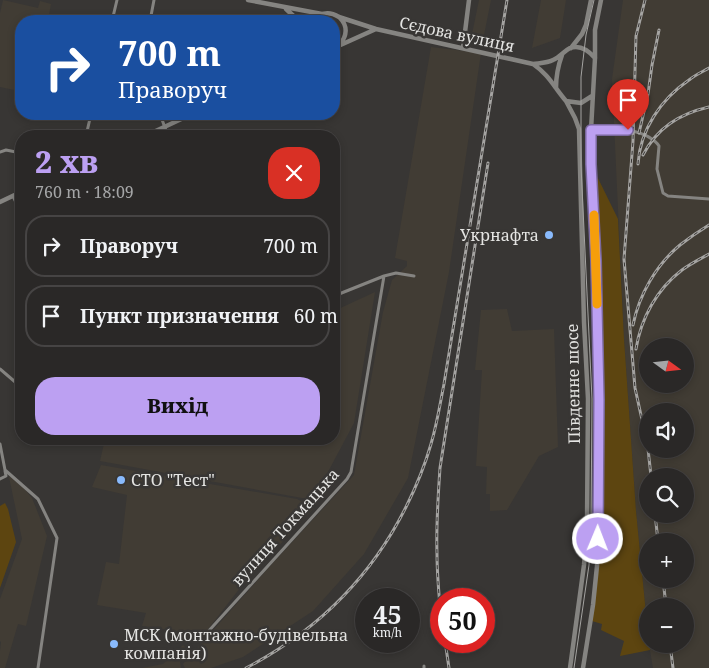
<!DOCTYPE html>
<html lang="uk">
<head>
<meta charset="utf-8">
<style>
	:root { --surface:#2a2827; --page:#363433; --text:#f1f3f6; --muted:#a5a6a7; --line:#464444; --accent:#bca0f2 }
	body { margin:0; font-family:"Noto Serif",serif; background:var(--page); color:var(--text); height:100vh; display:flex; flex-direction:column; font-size:19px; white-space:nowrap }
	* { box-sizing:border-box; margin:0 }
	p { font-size:16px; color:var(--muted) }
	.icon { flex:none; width:28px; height:28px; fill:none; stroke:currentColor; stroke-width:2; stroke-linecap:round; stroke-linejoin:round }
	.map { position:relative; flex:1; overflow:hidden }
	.sheet { position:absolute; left:15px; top:130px; width:325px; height:315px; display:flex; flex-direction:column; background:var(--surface); border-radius:20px; box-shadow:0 2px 8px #0003,0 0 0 1px var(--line) }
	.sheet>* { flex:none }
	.top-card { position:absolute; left:15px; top:15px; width:325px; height:105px; border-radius:20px; box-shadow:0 2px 8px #0003,0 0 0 1px var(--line); background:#1a4fa0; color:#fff; overflow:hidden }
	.needle { width:32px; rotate:105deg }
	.buttons { position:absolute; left:639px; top:338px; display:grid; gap:10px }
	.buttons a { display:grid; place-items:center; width:55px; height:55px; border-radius:50%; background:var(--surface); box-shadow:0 2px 8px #0003,0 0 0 1px var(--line); font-size:25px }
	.speed { position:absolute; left:355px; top:588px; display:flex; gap:10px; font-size:25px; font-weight:700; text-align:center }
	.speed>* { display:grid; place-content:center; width:65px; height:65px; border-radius:50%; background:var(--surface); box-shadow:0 2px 8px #0003,0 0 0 1px var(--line); line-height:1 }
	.speed small { font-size:12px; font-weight:400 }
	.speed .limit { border:8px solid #d22; background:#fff; color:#111 }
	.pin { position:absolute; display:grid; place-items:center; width:42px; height:42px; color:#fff; margin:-51px -21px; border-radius:50% 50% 50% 0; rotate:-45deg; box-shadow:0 0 5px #0007 }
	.pin .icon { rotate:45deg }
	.me { position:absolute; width:55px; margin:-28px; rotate:1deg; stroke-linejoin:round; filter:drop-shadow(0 0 4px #0008) }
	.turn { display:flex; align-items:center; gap:18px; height:105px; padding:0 20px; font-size:22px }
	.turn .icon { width:65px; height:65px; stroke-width:2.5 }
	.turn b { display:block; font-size:35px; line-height:42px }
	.round { display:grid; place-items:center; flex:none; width:52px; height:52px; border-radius:20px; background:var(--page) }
	.overview { display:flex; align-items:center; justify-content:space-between; height:85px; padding:0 20px }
	h1 { font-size:30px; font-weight:800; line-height:38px; color:var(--accent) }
	.cta { display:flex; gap:10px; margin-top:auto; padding:10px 20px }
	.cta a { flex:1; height:58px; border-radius:20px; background:var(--accent); color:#111; font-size:20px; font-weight:800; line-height:58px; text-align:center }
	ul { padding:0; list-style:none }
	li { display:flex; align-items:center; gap:15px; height:62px; margin:0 10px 8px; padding:0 10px; border:2px solid var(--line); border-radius:20px }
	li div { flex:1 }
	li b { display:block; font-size:19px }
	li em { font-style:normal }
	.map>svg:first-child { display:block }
	.built { fill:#413c34; fill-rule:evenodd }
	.green { fill:#5d4510 }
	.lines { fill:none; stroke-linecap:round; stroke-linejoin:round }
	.street { stroke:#858481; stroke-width:3 }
	.secondary { stroke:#858481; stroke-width:4.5 }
	.tram { stroke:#a5a4a2; stroke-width:1 }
	.rail-casing { stroke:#a5a4a2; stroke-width:3 }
	.rail { stroke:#383634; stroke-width:1; stroke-dasharray:4; stroke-linecap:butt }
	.route-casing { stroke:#7a689d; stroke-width:12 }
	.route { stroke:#bca0f2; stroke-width:9 }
	.slow { stroke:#f59e0b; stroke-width:9 }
	.poi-dot { fill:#89bafc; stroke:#383634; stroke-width:2 }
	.labels { text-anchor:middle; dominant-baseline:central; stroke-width:5; stroke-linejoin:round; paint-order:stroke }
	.street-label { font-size:16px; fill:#e4e4e2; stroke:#383634 }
	.poi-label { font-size:16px; fill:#e4e4e2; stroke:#383634; text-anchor:start }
</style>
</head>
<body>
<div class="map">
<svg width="709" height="668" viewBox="0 0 709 668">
	<rect width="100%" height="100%" fill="#383634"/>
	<path class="built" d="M3 0 38 8 40 1 51 4 49 15 69 19V21H21V98L17 97 19 91 0 87V13Z
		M479 0H491L483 40 471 39Z
		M541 0H566L560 38 532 48Z
		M623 0H709V668H653L650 650V644H685V606H648L647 624 636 511 624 339 612 79ZM648 346H685V384H648ZM648 411H685V449H648ZM648 476H685V514H648ZM648 541H685V579H648Z
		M431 47 481 53 449 272 408 478 364 554 313 611 243 657 211 668H185L183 664 272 564 354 475 383 312 392 280 407 266V261L395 258Z
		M375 292 354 423 313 500 100 461 105 439H334V311Z
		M507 309 512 331 554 329 558 447 539 456 507 510 490 511V494H486L487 467 476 466 482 370H475L481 310Z
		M101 465 297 499 314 508 240 588 205 633 183 632 142 626 146 613 97 605 106 562 119 564 127 495 92 487Z
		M14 476 32 498 47 536 26 626 18 624 5 668H0V651L1 642 0 641V599L22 539 9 477Z
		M183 645 190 652 180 662 181 668H142L163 664Z"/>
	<path class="green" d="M591 164 618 219 624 339 636 511 647 624 648 644H650V650L620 656 624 641 601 630 602 624 592 621 597 566 599 400Z
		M5 503 8 509 16 542 0 588V506Z"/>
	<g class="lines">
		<path class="street" d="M112 21 117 0
			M150 21 154 0
			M160 114 168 136
			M591 130C611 129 629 127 647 136 652 139 656 141 659 146L657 169 663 193 668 196 709 199
			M86 136 91 114
			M0 152 6 150 21 153
			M13 196 21 213
			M334 296 384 276 396 273 414 276
			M0 369 21 387
			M0 444 5 470 38 499 57 538 38 668
			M0 479 6 476 5 471
			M205 635 347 479 351 472 384 276
			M424 666V668"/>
		<path class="secondary" d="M248 0 322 14
			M286 9 299 21
			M313 21C321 12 329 11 339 17L376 29 533 64C549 75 554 87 566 101L581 103 592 96
			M340 44C347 36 348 26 340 18
			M336 47 376 29
			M463 48 469 0
			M571 48 582 34 586 25 591 0
			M533 64C540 63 547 63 553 60 560 57 564 51 570 48 581 44 589 51 595 58
			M556 88C556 76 558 66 562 55
			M566 101 575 118 579 129 584 322 588 399 587 525 584 565 570 668
			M145 136 192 114
			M0 202 21 192
			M583 668 593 605 597 566 599 525V400L596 260 591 164V130L595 58V30L601 0"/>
		<path class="tram" d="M574 668 589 565 591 525 592 399 581 166V77L586 35 594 0"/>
		<g class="rail-casing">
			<path id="rail" d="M645 0 636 36 633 141 624 259 635 388 648 447
				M639 133 648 94 652 65 659 30
				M643 155C657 128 679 114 709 107
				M638 164C640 130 661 99 689 80 695 75 702 72 709 68
				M633 325C639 295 656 265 680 245 689 238 699 231 709 225
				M636 349C641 318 657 289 682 270 690 264 700 259 709 254
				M648 449 651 476
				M655 514 658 541
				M663 579 666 606
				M441 617C439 596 437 575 437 554 436 525 438 497 440 468L488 163
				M445 641 449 668
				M670 644 673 668
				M246 668C317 631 370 579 406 507 416 487 425 465 431 444 437 424 440 404 444 384L507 0"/>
		</g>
		<use href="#rail" class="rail"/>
	</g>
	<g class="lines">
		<g class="route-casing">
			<path id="route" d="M598 539 599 400 596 260 591 164V130H628"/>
		</g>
		<use href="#route" class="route"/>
		<path class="slow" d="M594 215 597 304"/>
	</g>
	<g class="poi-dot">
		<circle cx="549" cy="235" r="5"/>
		<circle cx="121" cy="480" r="5"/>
		<circle cx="114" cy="644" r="5"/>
	</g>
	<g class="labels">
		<g class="street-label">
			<text transform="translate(457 34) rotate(12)">Сєдова вулиця</text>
			<text transform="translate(573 384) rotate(-91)">Південне шосе</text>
			<text transform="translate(285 527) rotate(-48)">вулиця Токмацька</text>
		</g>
		<g class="poi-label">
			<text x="539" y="235" text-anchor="end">Укрнафта</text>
			<text x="131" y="480">СТО "Тест"</text>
			<text x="124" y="635">МСК (монтажно-будівельна<tspan x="124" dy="18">компанія)</tspan></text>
		</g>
	</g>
</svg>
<div class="buttons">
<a><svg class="needle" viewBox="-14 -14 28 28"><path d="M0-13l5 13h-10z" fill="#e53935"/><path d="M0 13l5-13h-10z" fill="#a5a6a7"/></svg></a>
<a><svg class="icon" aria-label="sound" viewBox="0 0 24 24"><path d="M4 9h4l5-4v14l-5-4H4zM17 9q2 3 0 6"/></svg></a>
<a><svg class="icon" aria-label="search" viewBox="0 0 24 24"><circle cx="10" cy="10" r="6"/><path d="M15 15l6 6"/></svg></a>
<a>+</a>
<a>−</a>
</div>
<div class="speed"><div>45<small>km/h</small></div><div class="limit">50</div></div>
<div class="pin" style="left:628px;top:130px;background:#d93025"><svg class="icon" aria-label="arrive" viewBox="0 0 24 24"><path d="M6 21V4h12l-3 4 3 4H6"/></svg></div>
<svg class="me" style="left:598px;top:539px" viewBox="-20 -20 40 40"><circle r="17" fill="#bca0f2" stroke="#fff" stroke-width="3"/><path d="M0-11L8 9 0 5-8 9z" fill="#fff"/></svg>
<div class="top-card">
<div class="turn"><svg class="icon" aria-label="right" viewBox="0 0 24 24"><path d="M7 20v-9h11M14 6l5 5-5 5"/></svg><div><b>700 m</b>Праворуч</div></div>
</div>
<section class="sheet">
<div class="overview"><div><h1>2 хв</h1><p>760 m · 18:09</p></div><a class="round" style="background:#d93025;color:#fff"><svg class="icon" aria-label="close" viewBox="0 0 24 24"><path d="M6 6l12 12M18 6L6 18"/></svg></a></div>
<ul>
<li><svg class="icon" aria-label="right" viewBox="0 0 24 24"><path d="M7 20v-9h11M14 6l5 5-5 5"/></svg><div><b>Праворуч</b></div><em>700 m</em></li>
<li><svg class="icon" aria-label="arrive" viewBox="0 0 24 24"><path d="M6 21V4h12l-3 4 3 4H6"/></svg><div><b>Пункт призначення</b></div><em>60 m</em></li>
</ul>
<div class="cta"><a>Вихід</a></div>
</section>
</div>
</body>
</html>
